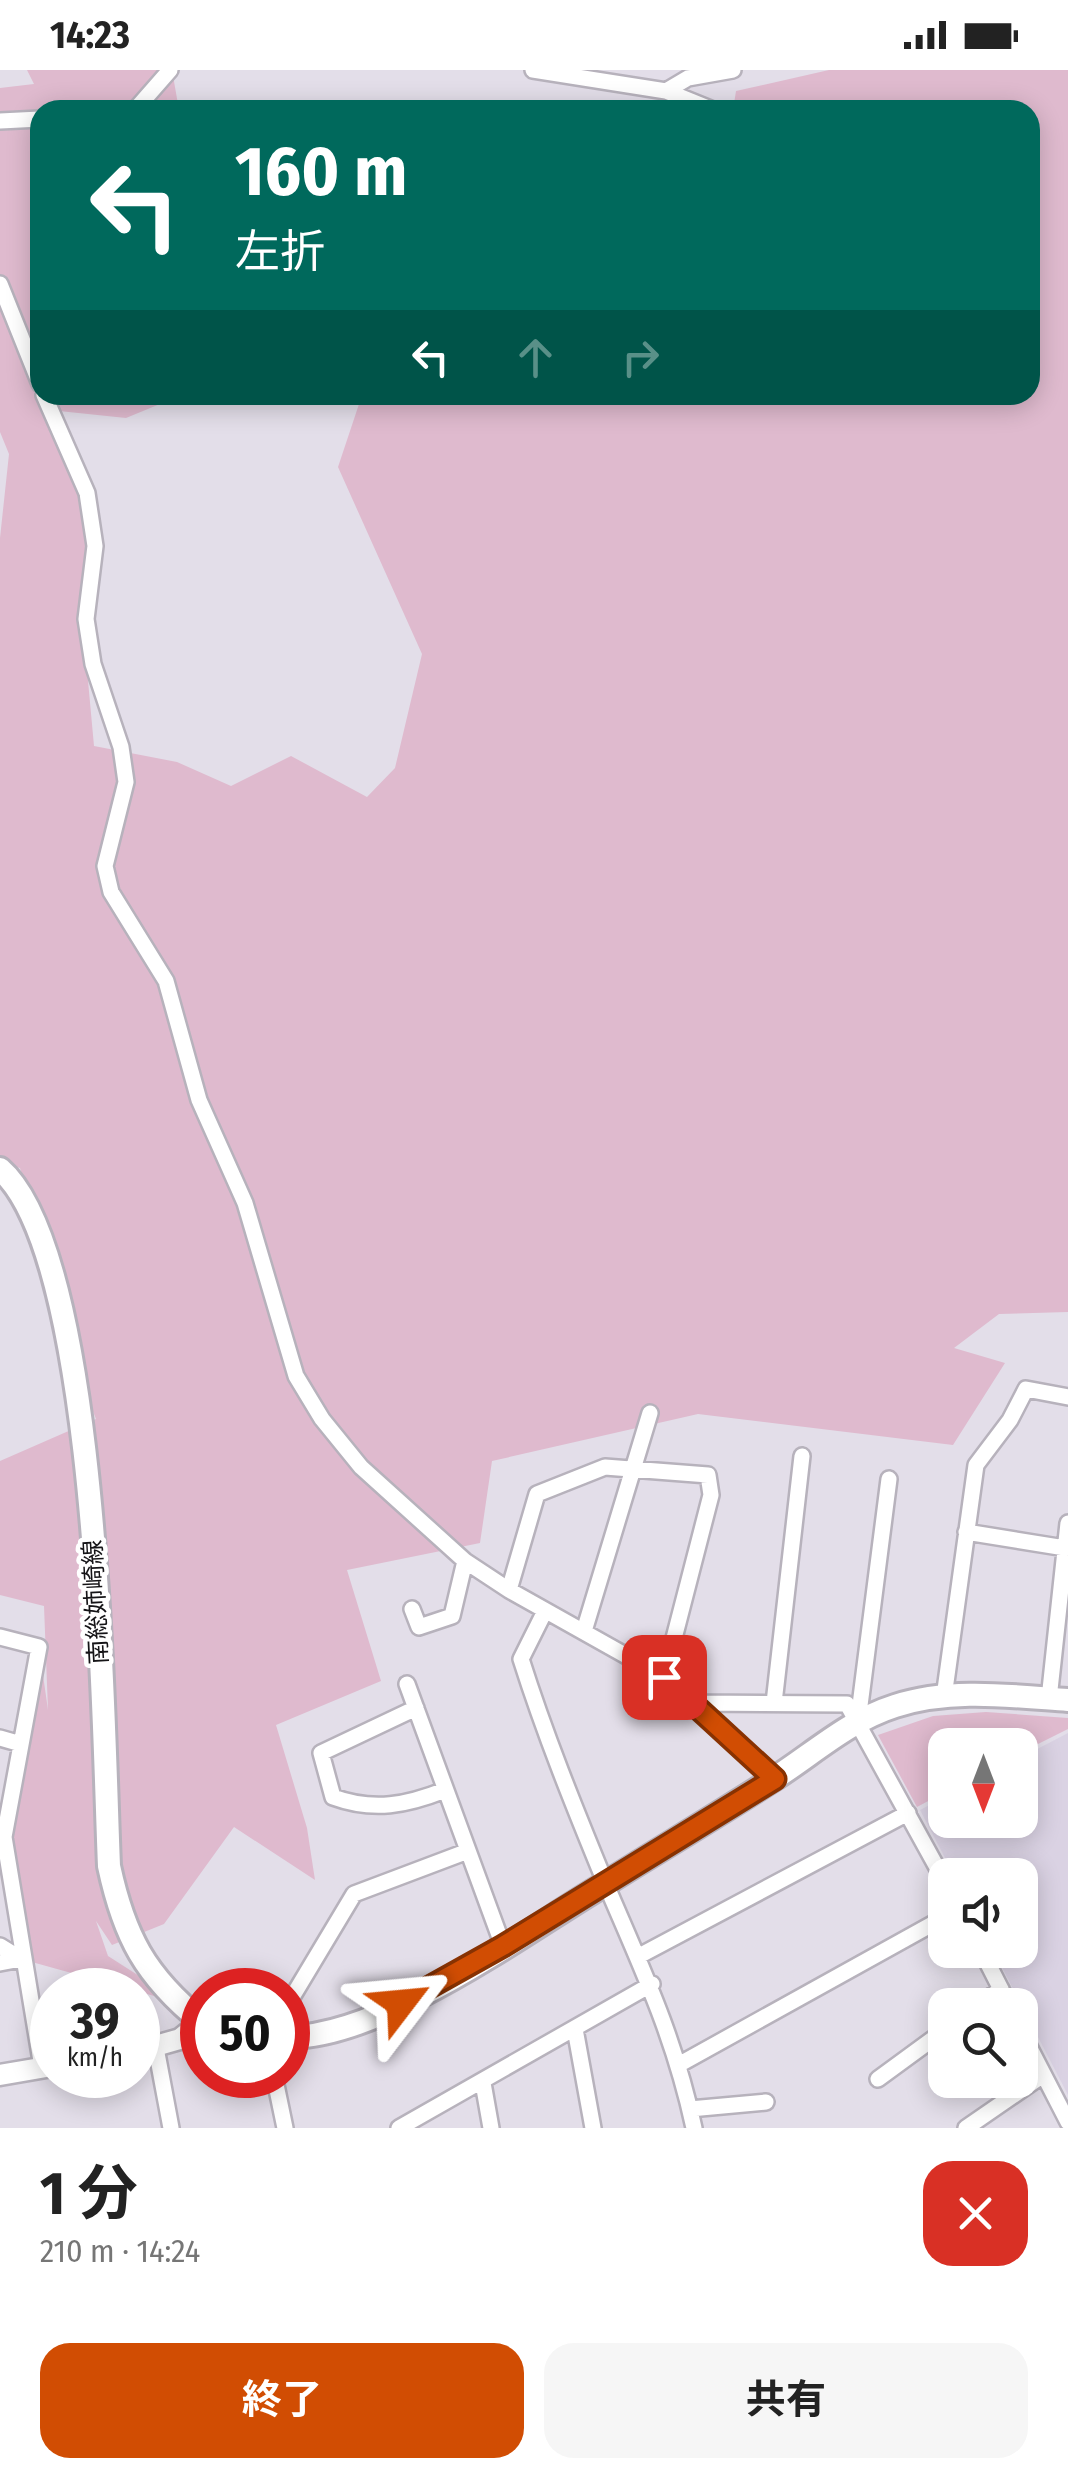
<!DOCTYPE html>
<html lang="ja">
<head>
<meta charset="utf-8">
<style>
	:root { --surface:#fff; --page:#f6f6f6; --text:#222; --muted:#767676; --accent:#d14d03 }
	body { margin:0; font-family:"Fira Sans Condensed","Noto Sans JP",sans-serif; background:var(--page); color:var(--text); height:100vh; display:flex; flex-direction:column; font-size:38px; white-space:nowrap }
	* { box-sizing:border-box; margin:0 }
	p { font-size:32px; color:var(--muted) }
	.icon { flex:none; width:55px; height:55px; fill:none; stroke:currentColor; stroke-width:2; stroke-linecap:round; stroke-linejoin:round }
	.map { position:relative; height:2058px; overflow:hidden }
	.panel { display:flex; flex-direction:column; background:var(--surface); flex:1 }
	.panel>* { flex:none }
	.guide { position:absolute; left:30px; top:30px; width:1010px; height:305px; border-radius:30px; box-shadow:0 5px 25px #0003; background:#00695c; color:#fff; overflow:hidden }
	.needle { width:65px; rotate:180deg }
	.tools { position:absolute; left:928px; top:1658px; display:grid; gap:20px }
	.tools a { display:grid; place-items:center; width:110px; height:110px; border-radius:20px; background:var(--surface); box-shadow:0 5px 25px #0003; font-size:50px }
	.speed { position:absolute; left:30px; top:1898px; display:flex; gap:20px; font-size:50px; font-weight:700; text-align:center }
	.speed>* { display:grid; place-content:center; width:130px; height:130px; border-radius:50%; background:var(--surface); box-shadow:0 5px 25px #0003; line-height:1 }
	.speed small { font-size:25px; font-weight:400 }
	.speed .limit { border:15px solid #d22; background:#fff; color:#111 }
	.pin { position:absolute; display:grid; place-items:center; width:85px; height:85px; color:#fff; margin:-42px; border-radius:20px; box-shadow:0 5px 15px #0006 }
	.me { position:absolute; width:110px; margin:-55px; rotate:61deg; stroke-linejoin:round; filter:drop-shadow(0 0 8px #0008) }
	.turn { display:flex; align-items:center; gap:35px; height:210px; padding:0 40px; font-size:45px }
	.turn .icon { width:130px; height:130px; stroke-width:2.5 }
	.turn b { display:block; font-size:70px; line-height:85px }
	.lanes { display:flex; align-items:center; height:95px; padding:0 40px; background:#0003; justify-content:center; gap:50px; direction:ltr }
	.lanes .off { opacity:.35 }
	.round { display:grid; place-items:center; flex:none; width:105px; height:105px; border-radius:30px; background:var(--page) }
	.overview { display:flex; align-items:center; justify-content:space-between; height:170px; padding:0 40px }
	h1 { font-size:60px; font-weight:700; line-height:75px }
	.button { display:flex; gap:20px; margin-top:auto; padding:20px 40px }
	.button a { flex:1; height:115px; border-radius:30px; background:var(--accent); color:#fff; font-size:40px; font-weight:700; line-height:115px; text-align:center }
	.button a+a { background:var(--page); color:var(--text) }
	.status { display:flex; justify-content:space-between; align-items:center; height:70px; padding:0 50px; background:var(--surface); direction:ltr }
	.status svg { height:28px; fill:currentColor }
	.map>svg:first-child { display:block }
	.built { fill:#dad2e3 }
	.green { fill:#dfbace }
	.lines { fill:none; stroke-linecap:round; stroke-linejoin:round }
	.minor-casing { stroke:#b7b2bc; stroke-width:20 }
	.tertiary-casing { stroke:#b7b2bc; stroke-width:25 }
	.secondary-casing { stroke:#b7b2bc; stroke-width:28 }
	.minor { stroke:#fff; stroke-width:15 }
	.tertiary { stroke:#fff; stroke-width:20 }
	.secondary { stroke:#fff; stroke-width:22 }
	.route-casing { stroke:#883202; stroke-width:25 }
	.route { stroke:#d14d03; stroke-width:18 }
	.labels { text-anchor:middle; dominant-baseline:central; stroke-width:9; stroke-linejoin:round; paint-order:stroke }
	.street-label { font-size:25px; fill:#151417; stroke:#fff }
</style>
</head>
<body>
<div class="status"><b>14:23</b><svg viewBox="0 0 49 12"><path d="M0 12V9h3v3zM5 12V6h3v6zM10 12V3h3v9zM15 12V0h3v12zM26 1h20v11H26zM47 4h2v5h-2z"/></svg></div>
<div class="map">
<svg width="1068" height="2058" viewBox="0 0 1068 2058">
	<rect width="100%" height="100%" fill="#e3dee9"/>
	<path class="built" d="M1068 1663V2025L993 1880H1020V1805H954L920 1740 945 1727V1750H1020V1688Z"/>
	<path class="green" d="M27 0H172L179 40H40V325L177 327 126 348 40 339 92 437 85 578 94 676 177 692 231 716 291 686 367 727 395 698 422 584 338 397 362 325H1030V40H733L736 21 829 0H1068V1242L999 1244 954 1278 1005 1293 953 1375 698 1344 492 1391 480 1473 347 1500 381 1611 276 1655 307 1758 315 1810 234 1757 164 1854 112 1875 96 1851 108 1886 183 1934 21 1889 4 1767 39 1577 48 1640 44 1536 0 1525V1391L96 1349 69 1281 20 1098 0 1093V468L9 384 0 362V18L34 14Z
		M986 1642 1068 1648V1659L1020 1683V1675H945V1722L917 1737 878 1665 933 1646Z"/>
	<g class="lines">
		<g class="minor-casing">
			<path id="minor" d="M533 0 666 21 713 40
				M666 21 688 8 733 0
				M135 40 170 0
				M0 51 40 49
				M0 214 40 314
				M44 325 87 423 95 476 86 549 93 594 121 677 126 712 105 796 111 822 166 911 199 1030 245 1133 296 1306 322 1349 361 1397 465 1491 509 1520 664 1607 775 1709
				M966 1462 1065 1478
				M509 1520 537 1424 605 1397 708 1405 711 1425 664 1607
				M412 1539 419 1557 452 1546 465 1491
				M545 1541 521 1589C545 1665 575 1739 605 1812 642 1899 674 1965 694 2058
				M584 1561 650 1343
				M0 1567 39 1577 4 1767 42 1997
				M407 1614 503 1876
				M944 1627 976 1395 1010 1350 1026 1319 1068 1327
				M1049 1629 1068 1453
				M695 1633 847 1634 945 1812
				M774 1633 802 1386
				M416 1638 321 1683 333 1727C374 1742 407 1735 445 1720
				M858 1651 889 1409
				M0 1668 21 1674
				M0 1876 21 1889
				M981 1880 1009 1935
				M639 1886 908 1743
				M0 1893 21 1889
				M288 1934 354 1824 468 1781
				M979 1935 1001 1919
				M575 1959 593 2058
				M1020 1959 1068 2052
				M156 1978 171 2058
				M680 1994 945 1847
				M274 2005 285 2058
				M878 2009 945 1960
				M483 2013 491 2058
				M690 2039 766 2032
				M399 2058 652 1914
				M966 2058 1043 2005"/>
		</g>
		<g class="tertiary-casing">
			<path id="tertiary" d="M138 1981 180 1969 201 1952
				M0 2005 52 1996"/>
		</g>
		<g class="secondary-casing">
			<path id="secondary" d="M0 1099C99 1185 103 1656 109 1796 124 1866 145 1906 202 1952
				M288 1967C378 1968 514 1870 592 1822 652 1784 713 1748 772 1710 813 1684 848 1651 895 1636 950 1618 1011 1626 1068 1630"/>
		</g>
		<use href="#minor" class="minor"/>
		<use href="#tertiary" class="tertiary"/>
		<use href="#secondary" class="secondary"/>
	</g>
	<g class="lines">
		<g class="route-casing">
			<path id="route" d="M401 1933 503 1876 775 1709 664 1607"/>
		</g>
		<use href="#route" class="route"/>
	</g>
	<g class="labels">
		<g class="street-label">
			<text transform="translate(96 1532) rotate(-93)">南総姉崎線</text>
		</g>
	</g>
</svg>
<div class="tools">
<a><svg class="needle" viewBox="-14 -14 28 28"><path d="M0-13l5 13h-10z" fill="#e53935"/><path d="M0 13l5-13h-10z" fill="#767676"/></svg></a>
<a><svg class="icon" aria-label="sound" viewBox="0 0 24 24"><path d="M4 9h4l5-4v14l-5-4H4zM17 9q2 3 0 6"/></svg></a>
<a><svg class="icon" aria-label="search" viewBox="0 0 24 24"><circle cx="10" cy="10" r="6"/><path d="M15 15l6 6"/></svg></a>
</div>
<div class="speed"><div>39<small>km/h</small></div><div class="limit">50</div></div>
<div class="pin" style="left:664px;top:1607px;background:#d93025"><svg class="icon" aria-label="arrive" viewBox="0 0 24 24"><path d="M6 21V4h12l-3 4 3 4H6"/></svg></div>
<svg class="me" style="left:401px;top:1933px" viewBox="-20 -20 40 40"><path d="M0-17L14 15 0 8-14 15z" fill="#d14d03" stroke="#fff" stroke-width="4"/></svg>
<div class="guide">
<div class="turn"><svg class="icon" aria-label="left" viewBox="0 0 24 24"><path d="M17 20v-9H6M10 6l-5 5 5 5"/></svg><div><b>160 m</b>左折</div></div>
<div class="lanes"><svg class="icon" aria-label="left" viewBox="0 0 24 24"><path d="M17 20v-9H6M10 6l-5 5 5 5"/></svg><svg class="icon off" aria-label="ahead" viewBox="0 0 24 24"><path d="M12 20V5M6 11l6-6 6 6"/></svg><svg class="icon off" aria-label="right" viewBox="0 0 24 24"><path d="M7 20v-9h11M14 6l5 5-5 5"/></svg></div>
</div>
</div>
<section class="panel">
<div class="overview"><div><h1>1 分</h1><p>210 m · 14:24</p></div><a class="round" style="background:#d93025;color:#fff"><svg class="icon" aria-label="close" viewBox="0 0 24 24"><path d="M6 6l12 12M18 6L6 18"/></svg></a></div>
<div class="button"><a>終了</a><a>共有</a></div>
</section>
</body>
</html>
